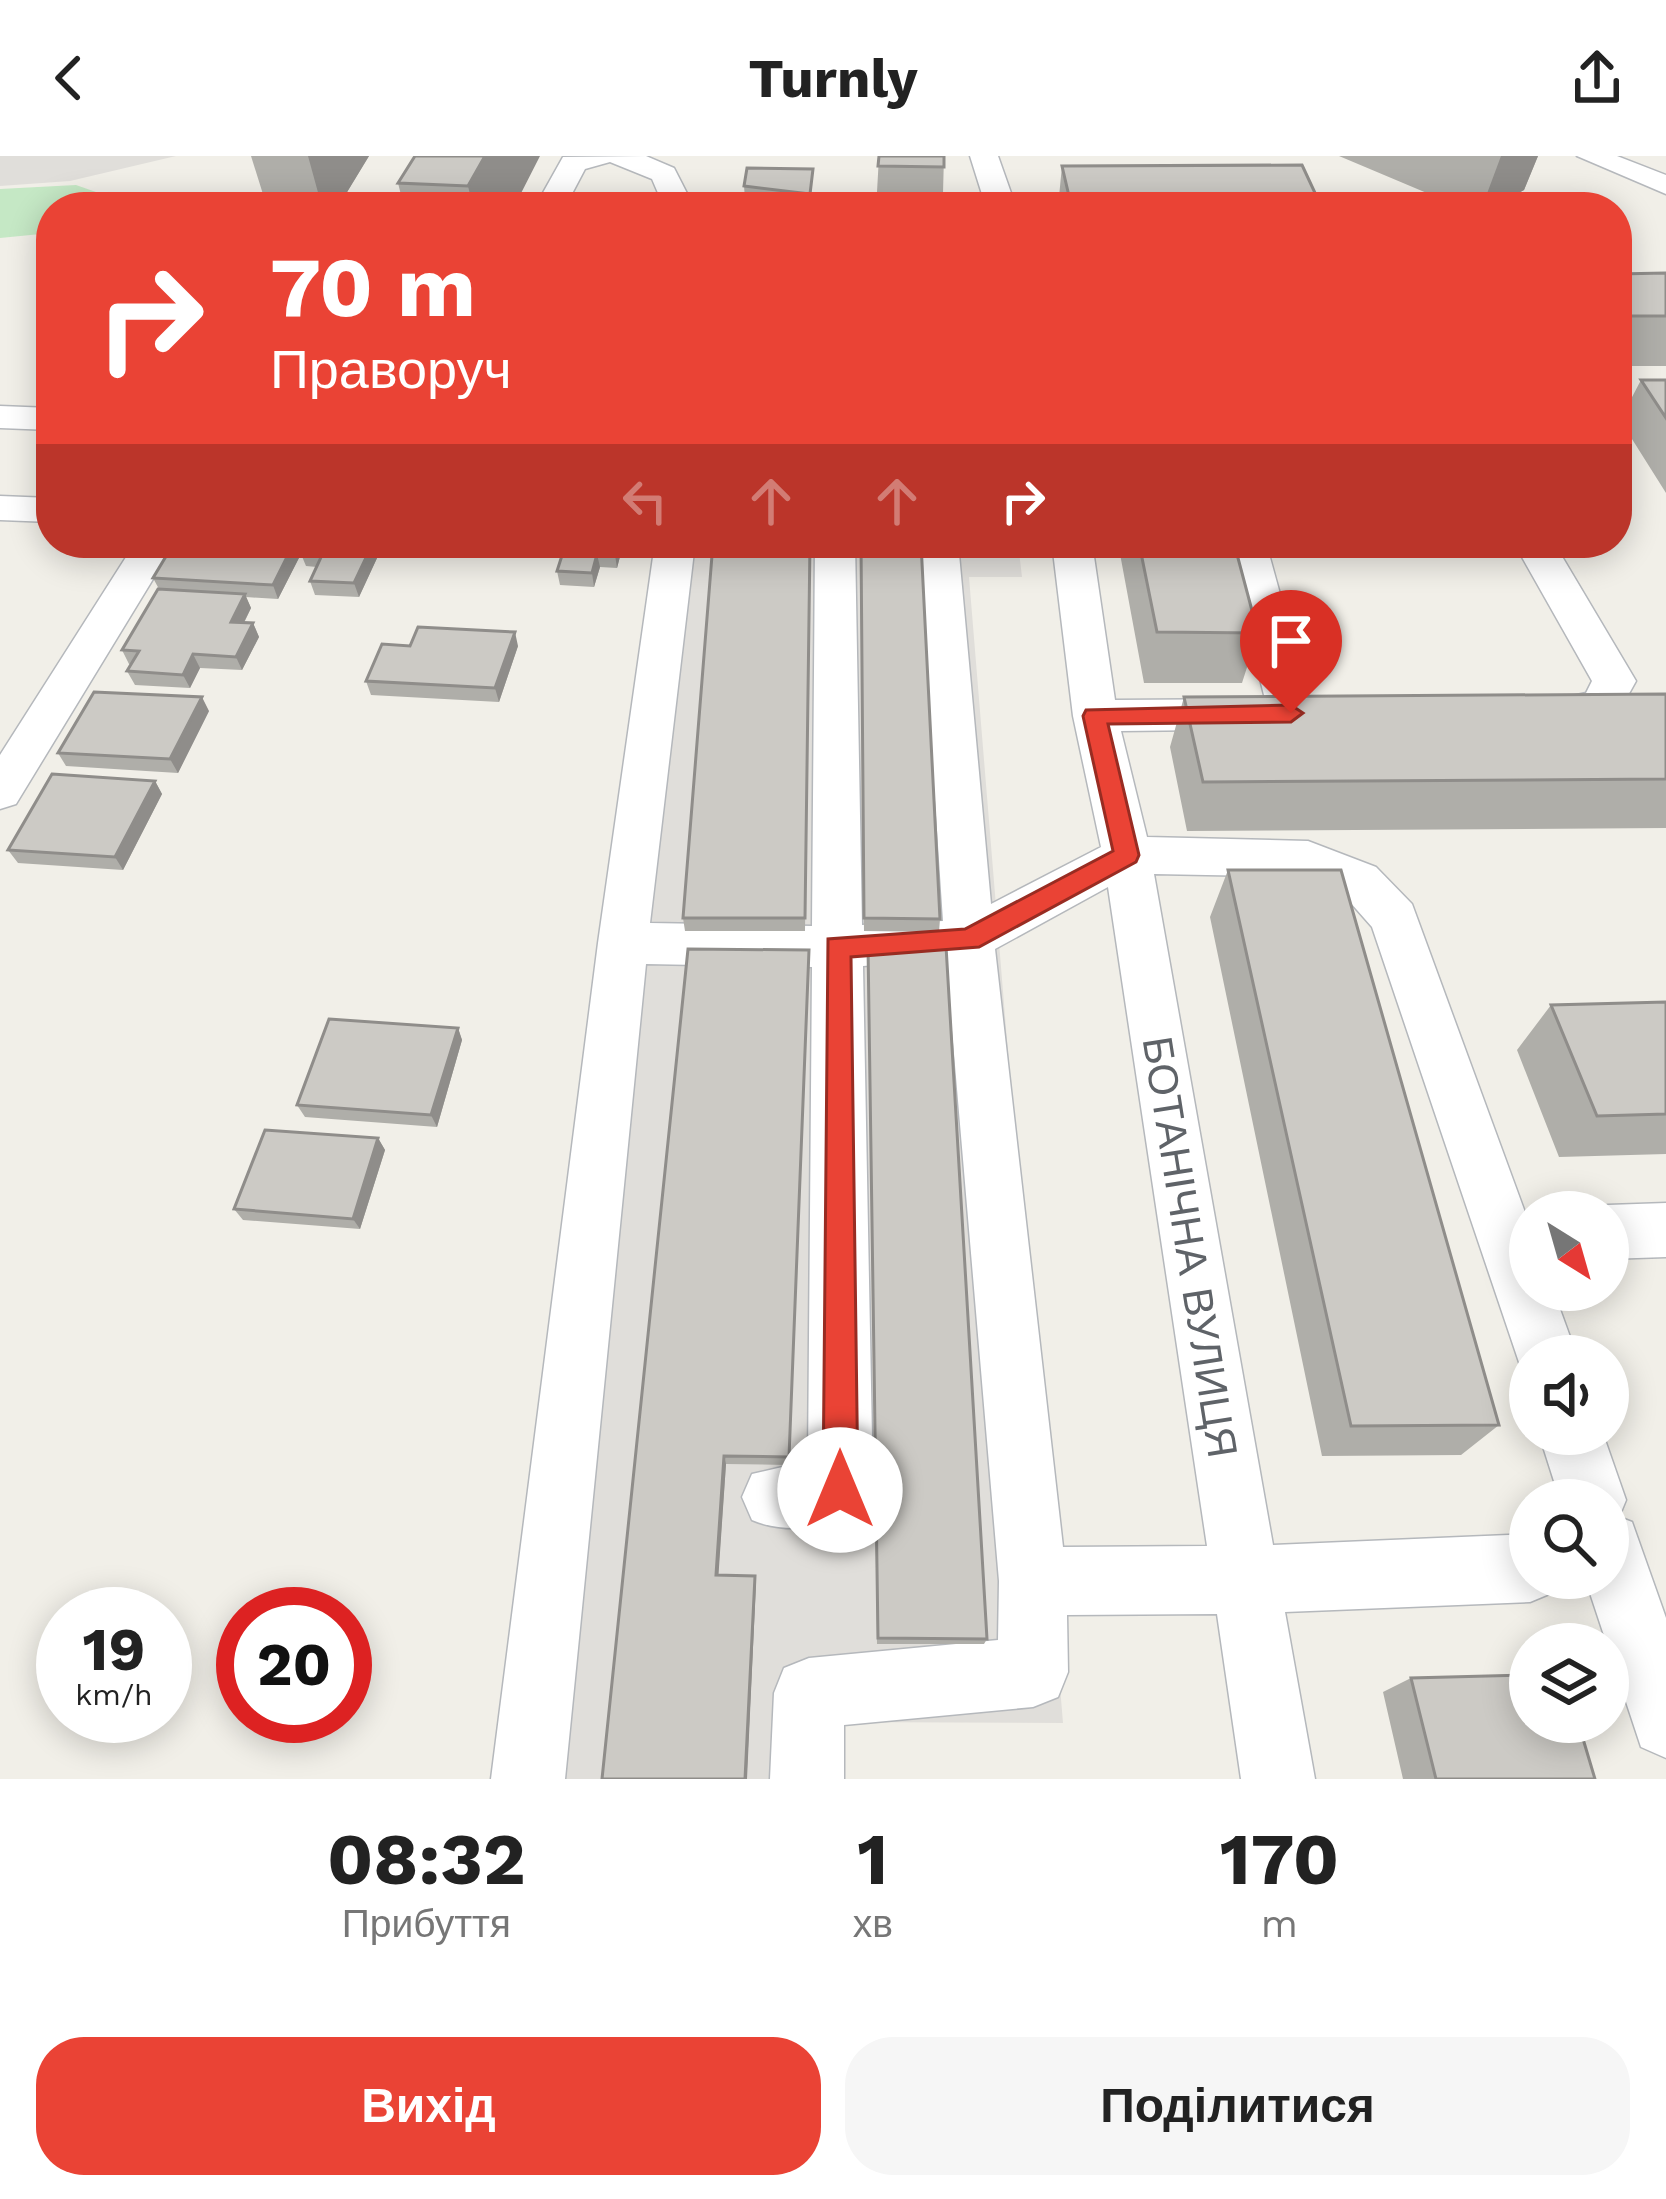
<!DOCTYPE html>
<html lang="uk">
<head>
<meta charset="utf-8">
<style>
	:root { --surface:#fff; --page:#f6f6f6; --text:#222; --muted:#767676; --accent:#ea4335 }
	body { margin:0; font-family:"Work Sans",sans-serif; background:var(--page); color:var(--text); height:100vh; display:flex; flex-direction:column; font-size:45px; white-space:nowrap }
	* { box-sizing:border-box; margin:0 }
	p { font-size:39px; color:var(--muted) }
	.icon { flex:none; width:66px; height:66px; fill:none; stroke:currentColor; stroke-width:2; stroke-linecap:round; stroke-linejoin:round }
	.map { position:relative; height:1623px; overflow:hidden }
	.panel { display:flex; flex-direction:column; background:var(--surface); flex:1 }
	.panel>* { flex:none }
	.top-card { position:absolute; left:36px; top:36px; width:1596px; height:366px; border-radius:48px; box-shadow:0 6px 30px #0003; background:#ea4335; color:#fff; overflow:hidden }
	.needle { width:78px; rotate:143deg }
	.tools { position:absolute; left:1509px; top:1035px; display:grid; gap:24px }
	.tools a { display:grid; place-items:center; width:120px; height:120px; border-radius:50%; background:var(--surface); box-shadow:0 6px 30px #0003; font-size:60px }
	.speed { position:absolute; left:36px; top:1431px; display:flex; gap:24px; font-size:60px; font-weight:700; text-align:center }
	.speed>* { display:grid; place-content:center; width:156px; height:156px; border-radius:50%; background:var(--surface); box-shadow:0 6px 30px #0003; line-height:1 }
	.speed small { font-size:30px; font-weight:400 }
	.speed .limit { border:18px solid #d22; background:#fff; color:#111 }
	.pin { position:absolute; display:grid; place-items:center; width:102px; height:102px; color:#fff; margin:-123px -51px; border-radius:50% 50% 50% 0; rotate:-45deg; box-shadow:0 0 12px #0007 }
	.pin .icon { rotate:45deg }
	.me { position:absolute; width:132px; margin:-66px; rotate:0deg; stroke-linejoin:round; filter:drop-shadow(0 0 9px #0008) }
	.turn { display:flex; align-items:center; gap:42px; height:252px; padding:0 36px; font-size:54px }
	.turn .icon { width:156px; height:156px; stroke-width:2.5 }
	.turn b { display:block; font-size:84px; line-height:102px }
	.lanes { display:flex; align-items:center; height:114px; padding:0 36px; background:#0003; justify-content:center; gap:60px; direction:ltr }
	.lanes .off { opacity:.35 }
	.eta { display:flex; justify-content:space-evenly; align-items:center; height:204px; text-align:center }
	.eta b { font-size:72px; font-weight:700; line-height:84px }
	.cta { display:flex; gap:24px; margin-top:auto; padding:24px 36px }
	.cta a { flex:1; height:138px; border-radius:48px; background:var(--accent); color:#fff; font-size:48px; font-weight:700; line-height:138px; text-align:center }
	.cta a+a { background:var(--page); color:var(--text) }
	header { display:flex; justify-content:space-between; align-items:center; height:156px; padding:0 36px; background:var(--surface); font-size:54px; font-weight:700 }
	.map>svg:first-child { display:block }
	.industrial { fill:#e0deda }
	.green { fill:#c5e8c5 }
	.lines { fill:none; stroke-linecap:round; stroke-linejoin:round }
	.minor-casing { stroke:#b5b8bc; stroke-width:3 }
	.minor { fill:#fff; fill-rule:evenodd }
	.wall { fill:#afaea9 }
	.shaded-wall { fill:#8f8d8a }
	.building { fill:#cccac5; stroke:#8f8d8a; stroke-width:3 }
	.route { fill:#ea4335; stroke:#982c22; stroke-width:3 }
	.labels { text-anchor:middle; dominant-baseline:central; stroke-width:9; stroke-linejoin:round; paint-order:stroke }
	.street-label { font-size:42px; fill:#5f6368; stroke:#fff }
</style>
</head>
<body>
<header><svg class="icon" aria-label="back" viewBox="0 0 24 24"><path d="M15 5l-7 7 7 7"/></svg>Turnly<svg class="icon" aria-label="share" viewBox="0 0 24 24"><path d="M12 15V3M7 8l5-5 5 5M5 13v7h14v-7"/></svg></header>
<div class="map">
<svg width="1666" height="1623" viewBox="0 0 1666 1623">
	<rect width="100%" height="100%" fill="#f1efe8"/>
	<path class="industrial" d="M0 0H176L70 25 0 30Z
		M686 387H1018L1022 421H969L1063 1567 831 1566 830 1623H540Z"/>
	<path class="green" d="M76 29 96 36 101 44 92 51H51V77L0 82V33Z"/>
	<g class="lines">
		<g class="minor-casing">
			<path id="minor" d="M646 0 674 12 694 51H664L652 23 610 6 585 13 565 51H535L563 1Z
				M970 0H998L1016 51H986Z
				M1577 0H1617L1666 19V38Z
				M0 250 51 252V274L0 272Z
				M0 340 51 342V366L0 364Z
				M135 387H175L16 648 0 653V599Z
				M655 387H695L650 767 812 770 815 387H855L862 769 943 765 918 387H958L991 748 1101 691 1073 560 1052 387H1092L1115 544 1265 543 1226 387H1266L1313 558 1307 569 1291 573 1121 575 1147 681 1308 685 1376 711 1412 748 1530 1070V1134H1553L1577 1200H1530V1224L1524 1221 1372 771 1342 737 1304 721 1154 718 1273 1389 1530 1378V1422H1560L1554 1436 1530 1446 1285 1456 1315 1623H1241L1217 1458 1067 1459 1068 1516 1058 1541 1033 1551 844 1569V1623H770L774 1537 784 1512 809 1502 998 1484 999 1425 946 804 863 810 873 1334 863 1357C828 1371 787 1379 752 1364L742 1341 752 1318 808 1305 812 811 646 808 565 1623H491L598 787ZM1108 731 1207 1390 1063 1391 995 793Z
				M1514 387H1554L1636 525 1616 561 1546 575 1530 571 1524 560 1530 549 1586 537 1592 525Z
				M1666 1047V1101L1608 1103V1056H1590L1608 1049Z
				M1539 1278H1603L1626 1344 1619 1361 1632 1366 1666 1462V1602L1641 1591 1585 1422H1608V1344H1560Z"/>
		</g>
		<use href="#minor" class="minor"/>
	</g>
	<path class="wall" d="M251 0H369L338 51H267Z
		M415 0 514 51H404L398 27Z
		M879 0H944L943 37 877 36Z
		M1339 0H1538L1524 34 1493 51H1460Z
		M1062 10 1316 39 1312 51H1058Z
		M813 13 810 51 745 43 744 30Z
		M1666 117V210H1617V118Z
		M1641 224H1666V337L1620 264Z
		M174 387H299L301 394 384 387 359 441 315 439 310 425 317 411 306 410 301 398 278 443 246 441 251 452 244 467H253L259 481 242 514 200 512 190 532 135 529 127 515 131 508H129L122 494 159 433 153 422Z
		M566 387H621L622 393 617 412 600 411 594 431 560 429 557 415Z
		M810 387 805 775H685L683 762Z
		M860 387 940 763 939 776 864 775Z
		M1118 387H1234L1258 477 1242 527H1144Z
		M410 490H518L499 546 371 539 366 525Z
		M1666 538V672L1187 675 1170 591 1184 541Z
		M209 555 178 617 66 610 58 597Z
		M155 625 162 638 123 714 18 707 8 694Z
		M1228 714 1499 1269 1461 1299 1322 1300 1210 761Z
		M809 794 789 1309 726 1308 718 1419 756 1426 602 1623Z
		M868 803 987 1483 984 1488H877Z
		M1666 846V998L1559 1001 1517 894 1551 849Z
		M458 872 462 884 437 971 305 961 297 949Z
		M378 982 385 994 360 1073 243 1064 234 1053Z
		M1411 1522 1595 1623H1403L1383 1536Z"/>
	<path class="shaded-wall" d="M308 0H369L338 51H322Z
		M485 0H540L514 51H473L468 30Z
		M1501 0H1538L1524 34 1493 51H1482Z
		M294 387H299L302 396 278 443 273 429Z
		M373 387H384L359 441 354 427Z
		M618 387H621L622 393 617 412 615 399Z
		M597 398 600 411 594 431 592 417Z
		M245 438 251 452 237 480 231 466Z
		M253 467 259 481 242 514 236 501Z
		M515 476 518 490 499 546 495 532Z
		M193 498 200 512 190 532 183 519Z
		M202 541 209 555 178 617 170 603Z
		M155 625 162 638 123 714 115 701Z
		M458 872 462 884 437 971 431 959Z
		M378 982 385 994 360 1073 353 1063Z
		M724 1300 726 1308 718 1426 716 1419Z
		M755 1420 756 1426 747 1623H745Z"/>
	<path class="building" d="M415 0H485L468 30 398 27Z
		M879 0H944V11L878 10Z
		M1302 9 1316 39 1069 40 1062 10Z
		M747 12 813 13 810 38 744 30Z
		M1666 117V160H1617V118Z
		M1641 224H1666V262Z
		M174 387H294L273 429 153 422Z
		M305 387H373L354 427 310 425 323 397 300 396Z
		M566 387H618L615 399 597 398 592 417 557 415Z
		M713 387H810L805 762H683Z
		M861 387H921L940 763 864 762Z
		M1139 387H1234L1258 477 1157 476Z
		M158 433 245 438 231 466 253 467 236 501 193 498 183 519 127 515 139 495 122 494Z
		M418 471 515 476 495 532 366 525 382 488 410 490Z
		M94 536 202 541 170 603 58 597Z
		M1666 538V623L1203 626 1184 541Z
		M52 618 155 625 115 701 8 694Z
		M1228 714H1341L1499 1269 1351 1270Z
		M868 790H946L987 1483 878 1482Z
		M688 793 809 794 789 1301 724 1300 716 1419 755 1420 745 1623H602Z
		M1666 846V958L1597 960 1551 849Z
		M329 863 458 872 431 959 297 949Z
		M265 974 378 982 353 1063 234 1053Z
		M1530 1519V1566H1578L1595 1623H1436L1411 1522Z"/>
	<path class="route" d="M1291 549 1303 557 1291 566 1108 568 1139 699 1136 706 979 791 851 801 858 1334 853 1347 840 1352 828 1347 823 1334 828 783 965 773 1113 695 1083 560 1086 554Z"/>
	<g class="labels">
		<g class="street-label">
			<text transform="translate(1190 1091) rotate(81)">БОТАНІЧНА ВУЛИЦЯ</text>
		</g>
	</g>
</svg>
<div class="tools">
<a><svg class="needle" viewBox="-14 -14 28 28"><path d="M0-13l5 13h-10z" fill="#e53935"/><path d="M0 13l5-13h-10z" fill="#767676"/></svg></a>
<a><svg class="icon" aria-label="sound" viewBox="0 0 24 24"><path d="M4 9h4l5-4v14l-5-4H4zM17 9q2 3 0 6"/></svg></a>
<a><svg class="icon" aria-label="search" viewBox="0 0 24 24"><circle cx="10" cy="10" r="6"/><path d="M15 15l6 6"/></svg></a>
<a><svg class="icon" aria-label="layers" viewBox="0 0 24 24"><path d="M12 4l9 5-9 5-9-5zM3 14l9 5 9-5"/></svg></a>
</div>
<div class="speed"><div>19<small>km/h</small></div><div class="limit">20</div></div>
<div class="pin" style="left:1291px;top:557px;background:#d93025"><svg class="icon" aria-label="arrive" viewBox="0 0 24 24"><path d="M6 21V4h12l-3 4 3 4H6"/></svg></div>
<svg class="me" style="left:840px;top:1334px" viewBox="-20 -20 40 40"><circle r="19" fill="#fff"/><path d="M0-13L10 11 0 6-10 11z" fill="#ea4335"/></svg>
<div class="top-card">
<div class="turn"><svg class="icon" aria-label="right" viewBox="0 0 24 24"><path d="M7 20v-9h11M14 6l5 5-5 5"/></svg><div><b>70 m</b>Праворуч</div></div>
<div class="lanes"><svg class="icon off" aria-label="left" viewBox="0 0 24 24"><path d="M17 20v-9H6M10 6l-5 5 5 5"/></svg><svg class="icon off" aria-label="ahead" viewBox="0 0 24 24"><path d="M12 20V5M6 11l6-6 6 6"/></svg><svg class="icon off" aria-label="ahead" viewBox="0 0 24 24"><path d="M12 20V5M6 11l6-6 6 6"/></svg><svg class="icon" aria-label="right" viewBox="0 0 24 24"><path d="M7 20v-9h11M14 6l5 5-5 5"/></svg></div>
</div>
</div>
<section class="panel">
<div class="eta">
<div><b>08:32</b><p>Прибуття</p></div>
<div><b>1</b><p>хв</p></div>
<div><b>170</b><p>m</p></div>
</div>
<div class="cta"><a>Вихід</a><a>Поділитися</a></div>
</section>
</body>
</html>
